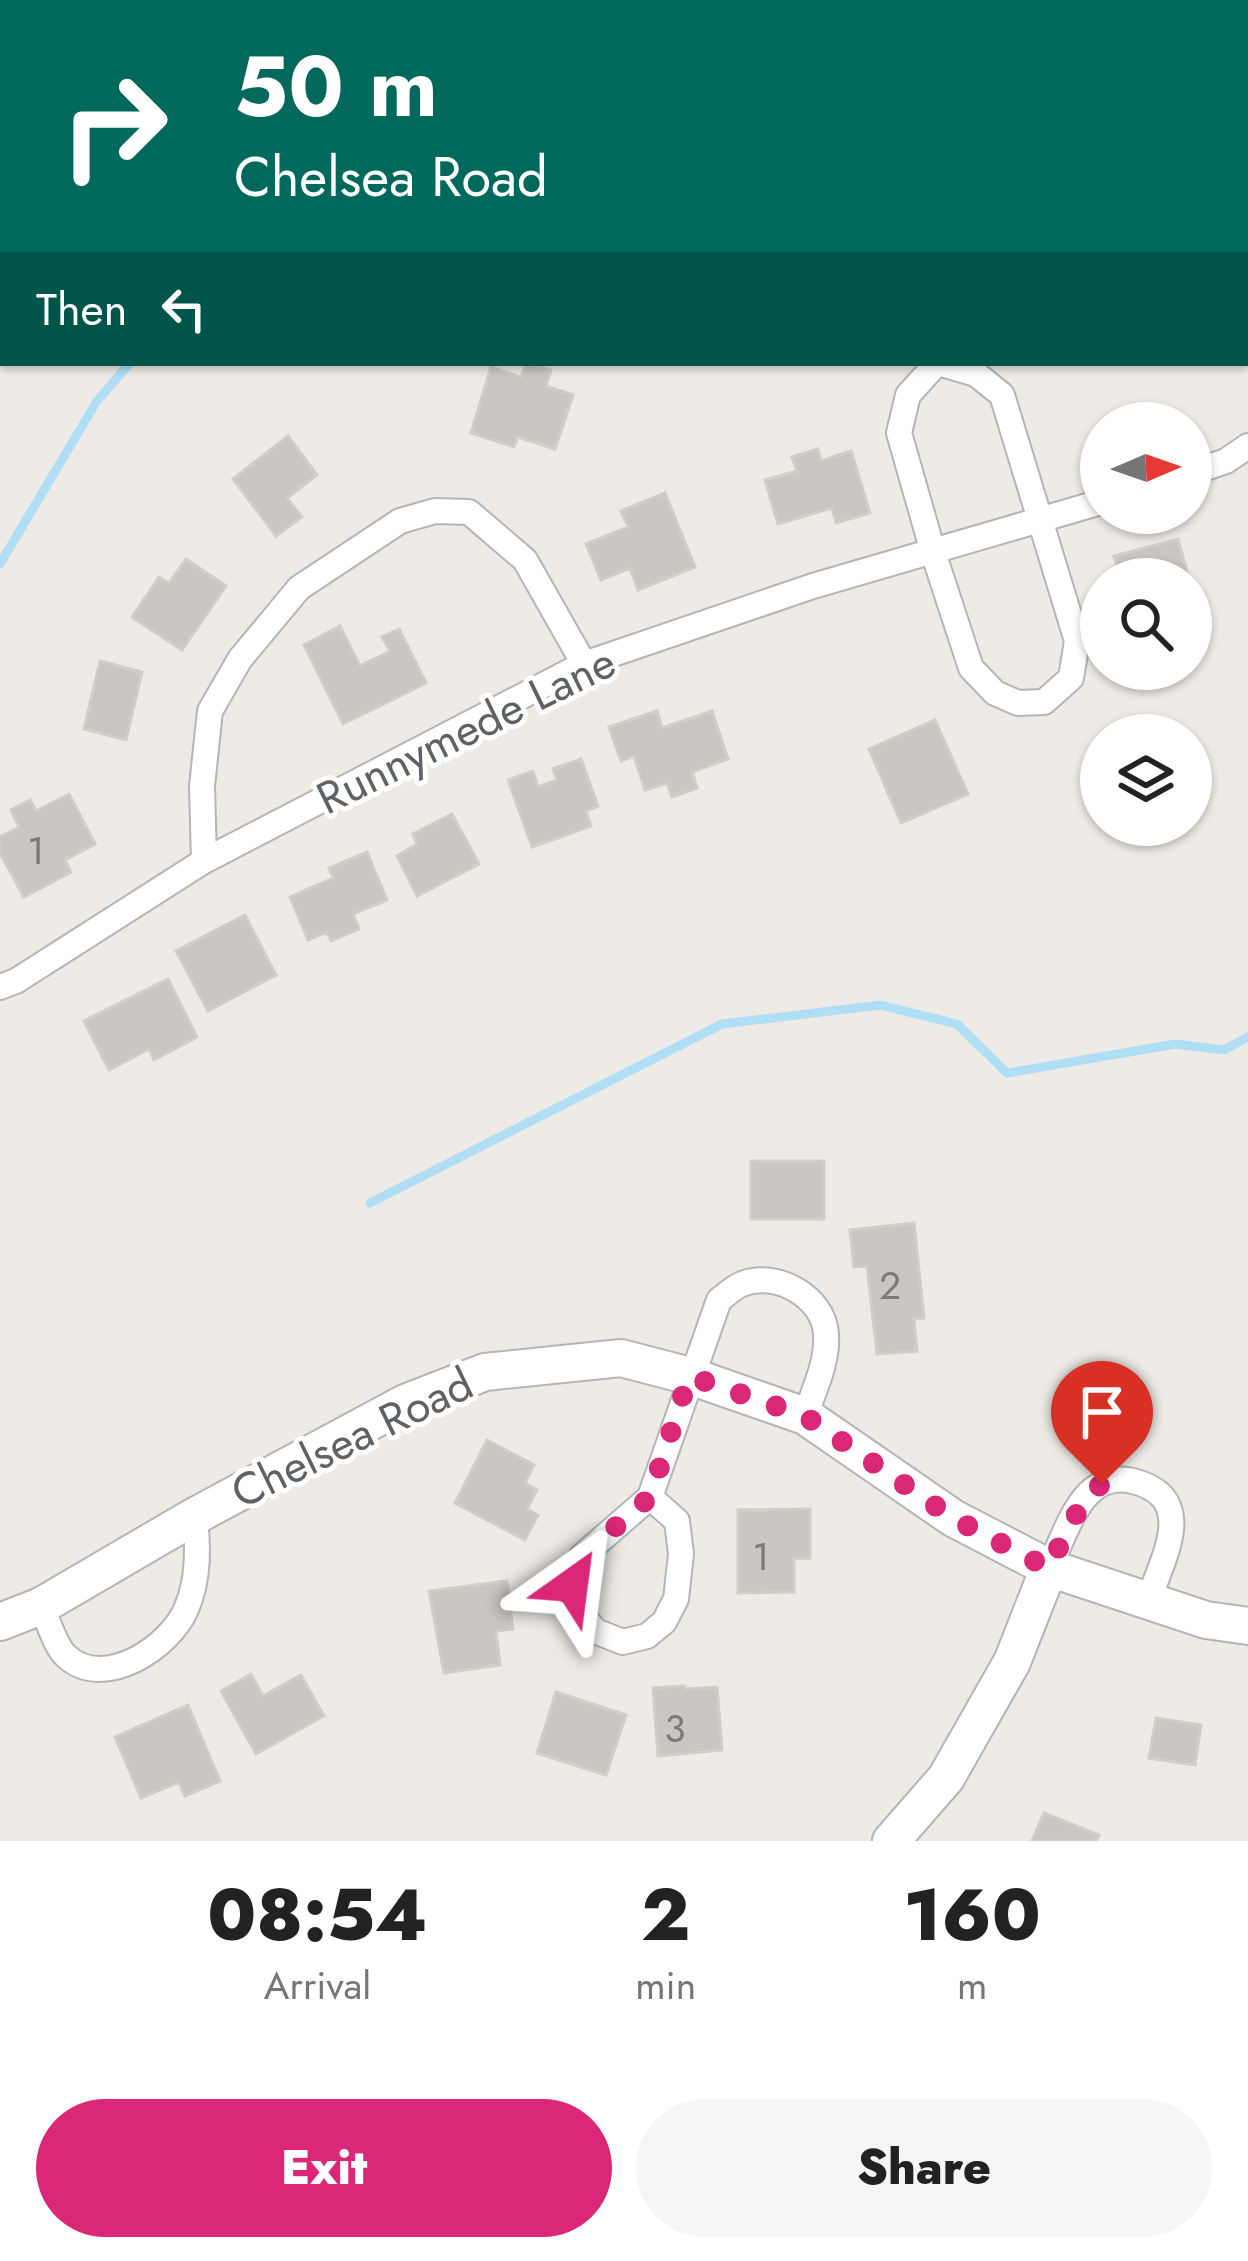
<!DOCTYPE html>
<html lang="en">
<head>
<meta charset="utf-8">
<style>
	:root { --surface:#fff; --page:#f6f6f6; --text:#222; --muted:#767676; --accent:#db2777 }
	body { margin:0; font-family:Jost,sans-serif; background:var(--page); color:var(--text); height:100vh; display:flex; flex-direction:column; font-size:45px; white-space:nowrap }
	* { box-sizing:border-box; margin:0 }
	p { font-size:39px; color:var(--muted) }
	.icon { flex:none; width:66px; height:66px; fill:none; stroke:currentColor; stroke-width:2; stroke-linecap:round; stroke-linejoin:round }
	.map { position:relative; height:1841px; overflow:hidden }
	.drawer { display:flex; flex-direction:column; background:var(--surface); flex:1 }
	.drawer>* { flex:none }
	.banner { position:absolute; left:0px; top:0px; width:1248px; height:366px; box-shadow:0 3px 9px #0004; background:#00695c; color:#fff; overflow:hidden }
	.needle { width:78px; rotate:88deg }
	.fabs { position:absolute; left:1080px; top:402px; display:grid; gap:24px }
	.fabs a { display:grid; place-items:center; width:132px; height:132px; border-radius:50%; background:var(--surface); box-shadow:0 3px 9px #0004; font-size:60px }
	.pin { position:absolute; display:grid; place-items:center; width:102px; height:102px; color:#fff; margin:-123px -51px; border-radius:50% 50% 50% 0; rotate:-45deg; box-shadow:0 0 12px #0007 }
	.pin .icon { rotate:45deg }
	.me { position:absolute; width:132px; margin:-66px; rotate:31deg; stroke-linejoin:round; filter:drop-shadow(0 0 9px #0008) }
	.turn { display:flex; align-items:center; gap:42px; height:252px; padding:0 36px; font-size:54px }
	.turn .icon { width:156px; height:156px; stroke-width:2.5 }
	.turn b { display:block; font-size:84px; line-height:102px }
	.then { display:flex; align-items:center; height:114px; padding:0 36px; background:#0003; gap:24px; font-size:45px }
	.eta { display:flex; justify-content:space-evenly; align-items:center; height:204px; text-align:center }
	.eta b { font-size:72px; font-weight:800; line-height:84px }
	.primary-button { display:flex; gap:24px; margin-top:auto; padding:24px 36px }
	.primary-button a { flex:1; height:138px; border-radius:72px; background:var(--accent); color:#fff; font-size:48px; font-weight:800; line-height:138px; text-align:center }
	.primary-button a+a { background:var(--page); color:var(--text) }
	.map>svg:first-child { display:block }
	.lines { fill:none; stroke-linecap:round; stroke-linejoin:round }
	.stream { stroke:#b0def4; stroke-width:9 }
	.building { fill:#cac6c3; stroke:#d2cdc5; stroke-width:3 }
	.street-casing { stroke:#b3b6b9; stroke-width:28 }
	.secondary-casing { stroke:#b2b6b9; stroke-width:40 }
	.street { stroke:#fff; stroke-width:24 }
	.secondary { stroke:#fff; stroke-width:36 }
	.route { stroke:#db2777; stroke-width:21; stroke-dasharray:0 37.8 }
	.labels { text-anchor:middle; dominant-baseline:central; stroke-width:10; stroke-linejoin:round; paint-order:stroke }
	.number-label { font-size:39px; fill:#797b7c }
	.street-label { font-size:45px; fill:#5e6265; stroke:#fff }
</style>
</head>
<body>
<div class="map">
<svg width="1248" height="1841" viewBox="0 0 1248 1841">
	<rect width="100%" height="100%" fill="#eeebe6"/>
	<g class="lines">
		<path class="stream" d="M894 3 898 0
			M0 564 97 401 130 363
			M370 1203 722 1024 880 1005 957 1024 1007 1073 1176 1044 1224 1050 1248 1037"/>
	</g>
	<path class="building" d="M3 116V166L0 162Z
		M526 363 551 370 546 386 573 395 555 449 518 437 514 447 471 433 491 367 521 377Z
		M288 436 317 475 287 498 302 517 276 536 233 479Z
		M818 449 821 461 851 451 870 513 836 523 832 508 778 524 765 480 797 471 792 457Z
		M665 493 695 567 638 590 630 568 601 580 586 544 628 527 621 511Z
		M1178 539 1189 579H1121L1114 556Z
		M186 559 226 586 182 650 132 617 159 577 169 583Z
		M340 626 360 666 390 651 382 637 399 629 426 683 343 724 304 645Z
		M100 661 142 672 126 740 84 729Z
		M657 711 662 728 712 711 728 759 692 772 697 788 672 797 667 783 645 790 634 756 621 761 609 727Z
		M935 720 968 794 901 823 869 749Z
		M581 759 598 806 586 811 591 826 532 847 508 780 533 771 538 787 557 780 553 769Z
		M69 794 95 844 65 860 71 872 24 897 0 853V837L19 827 11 810 30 800 36 811Z
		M452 814 479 864 417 896 397 856 417 844 413 834Z
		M367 852 387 900 353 914 359 929 331 941 327 932 308 940 290 897 333 878 329 868Z
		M245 915 276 975 208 1011 176 951Z
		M168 979 197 1037 154 1060 149 1049 109 1070 84 1021Z
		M751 1161H824V1219H751Z
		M914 1223 924 1318 914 1319 917 1351 877 1354 867 1266 854 1267 850 1230Z
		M487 1440 534 1465 525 1483 537 1490 527 1509 538 1515 525 1540 455 1503Z
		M810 1509V1558L794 1559V1592L738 1593V1510Z
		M507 1581 513 1629 496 1631 500 1665 444 1673 429 1591Z
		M251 1674 263 1696 301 1675 324 1716 256 1754 221 1691Z
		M685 1686V1689L717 1687 722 1750 658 1756 653 1688Z
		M556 1692 626 1715 606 1775 537 1753Z
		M188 1705 220 1781 185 1796 179 1782 141 1798 115 1737Z
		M1156 1718 1201 1725 1195 1765 1149 1758Z
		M1044 1813 1099 1835 1096 1841H1032Z"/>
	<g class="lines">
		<g class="street-casing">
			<path id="street" d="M41 3 46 0
				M0 31 3 29
				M937 363 908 395 899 433 933 552 971 668 995 693 1018 703 1044 702 1071 678 1077 641 1002 395 976 374 938 363
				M1191 473 1226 461 1248 446
				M204 861 202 786 210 711 240 659 299 588 400 521 435 511 469 512 525 560 584 664
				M0 987 16 981 204 861 584 664 813 586 1101 502
				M650 1497 677 1521 681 1554 676 1599 664 1622 647 1636 623 1642 595 1631 577 1608 572 1585 581 1557 650 1497 719 1300C726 1295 734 1287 742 1284 776 1270 824 1297 826 1334 828 1362 814 1390 805 1416
				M1049 1568C1060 1545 1071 1511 1089 1493 1101 1481 1117 1477 1133 1481 1198 1498 1164 1555 1149 1599
				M41 1606C48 1620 55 1646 66 1656 104 1692 172 1646 187 1607 199 1578 198 1547 195 1516"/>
		</g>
		<g class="secondary-casing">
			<path id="secondary" d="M0 1622 41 1606 195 1516 405 1403 485 1372 621 1358 690 1376 805 1416 953 1518 1049 1568 1206 1620 1248 1626
				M891 1841 946 1778 1012 1662 1049 1568"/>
		</g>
		<use href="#street" class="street"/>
		<use href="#secondary" class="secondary"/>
	</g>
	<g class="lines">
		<path class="route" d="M572 1585 581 1557 650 1497 689 1376 805 1416 953 1518 1048 1568 1086 1496 1102 1484"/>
	</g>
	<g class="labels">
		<g class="number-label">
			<text x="36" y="850">1</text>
			<text x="890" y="1285">2</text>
			<text x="761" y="1556">1</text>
			<text x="675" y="1728">3</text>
		</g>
		<g class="street-label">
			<text transform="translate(466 730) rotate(-26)">Runnymede Lane</text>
			<text transform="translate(352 1438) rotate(-26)">Chelsea Road</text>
		</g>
	</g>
</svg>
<div class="fabs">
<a><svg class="needle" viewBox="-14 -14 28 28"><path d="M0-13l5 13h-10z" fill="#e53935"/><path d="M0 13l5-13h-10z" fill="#767676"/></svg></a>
<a><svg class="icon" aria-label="search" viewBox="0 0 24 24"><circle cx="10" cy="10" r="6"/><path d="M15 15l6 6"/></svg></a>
<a><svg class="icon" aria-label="layers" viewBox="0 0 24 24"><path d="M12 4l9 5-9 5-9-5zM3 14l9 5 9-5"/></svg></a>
</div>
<div class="pin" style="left:1102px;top:1484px;background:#d93025"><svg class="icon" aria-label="arrive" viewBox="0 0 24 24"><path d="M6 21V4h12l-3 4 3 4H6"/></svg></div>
<svg class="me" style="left:572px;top:1585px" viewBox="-20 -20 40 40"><path d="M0-17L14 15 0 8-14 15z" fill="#db2777" stroke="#fff" stroke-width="4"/></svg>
<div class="banner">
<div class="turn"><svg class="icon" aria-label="right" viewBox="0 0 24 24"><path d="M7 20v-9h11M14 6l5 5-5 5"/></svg><div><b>50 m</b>Chelsea Road</div></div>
<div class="then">Then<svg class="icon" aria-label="left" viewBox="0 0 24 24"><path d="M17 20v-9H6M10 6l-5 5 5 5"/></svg></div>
</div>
</div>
<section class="drawer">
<div class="eta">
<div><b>08:54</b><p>Arrival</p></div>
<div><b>2</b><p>min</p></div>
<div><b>160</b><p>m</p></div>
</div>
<div class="primary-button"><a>Exit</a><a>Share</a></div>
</section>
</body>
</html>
